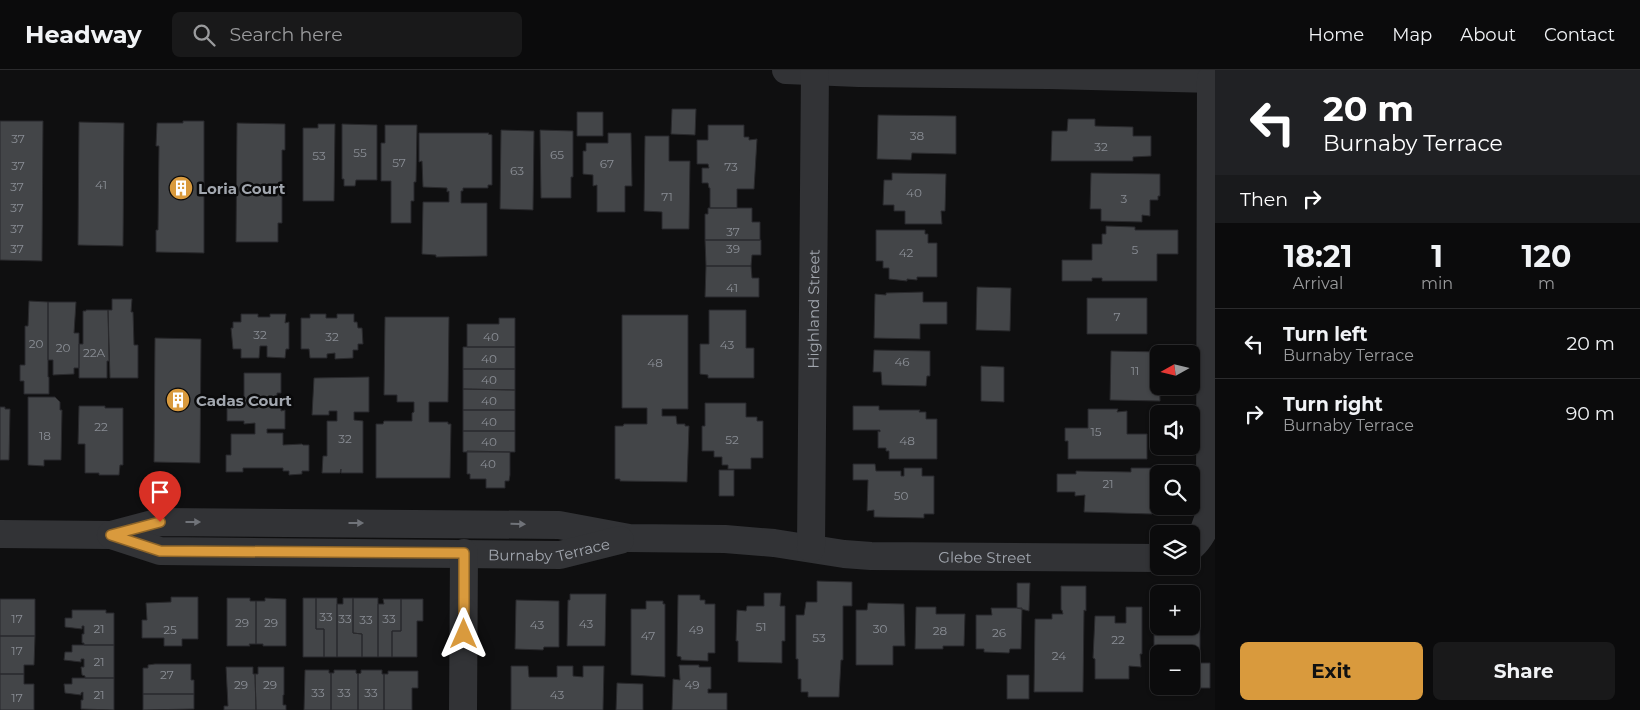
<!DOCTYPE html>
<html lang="en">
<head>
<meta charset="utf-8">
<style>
	:root { --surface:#0b0b0c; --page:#19191a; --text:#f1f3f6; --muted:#9a9b9d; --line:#2b2b2d; --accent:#d99a3d }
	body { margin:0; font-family:Montserrat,sans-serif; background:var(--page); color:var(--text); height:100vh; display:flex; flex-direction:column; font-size:19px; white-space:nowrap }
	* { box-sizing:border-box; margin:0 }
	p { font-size:16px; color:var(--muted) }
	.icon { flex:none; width:28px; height:28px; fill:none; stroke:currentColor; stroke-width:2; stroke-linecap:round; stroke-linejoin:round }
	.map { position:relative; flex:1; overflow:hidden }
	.sheet { display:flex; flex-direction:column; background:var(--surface); width:425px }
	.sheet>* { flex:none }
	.hud { background:#202124; color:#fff; overflow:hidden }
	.needle { width:32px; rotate:262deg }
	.fabs { position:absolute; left:1150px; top:275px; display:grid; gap:10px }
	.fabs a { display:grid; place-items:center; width:50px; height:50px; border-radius:8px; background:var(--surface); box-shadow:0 1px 4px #0004,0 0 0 1px var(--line); font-size:25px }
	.pin { position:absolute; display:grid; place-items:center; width:42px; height:42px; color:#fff; margin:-51px -21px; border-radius:50% 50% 50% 0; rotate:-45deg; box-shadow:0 0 5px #0007 }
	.pin .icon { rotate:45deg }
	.me { position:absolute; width:55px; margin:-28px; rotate:0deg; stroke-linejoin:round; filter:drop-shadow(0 0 4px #0008) }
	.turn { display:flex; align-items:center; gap:18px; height:105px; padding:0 25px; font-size:22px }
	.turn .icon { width:65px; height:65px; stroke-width:2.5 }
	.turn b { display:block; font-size:35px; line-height:42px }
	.then { display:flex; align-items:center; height:48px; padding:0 25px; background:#0003; gap:10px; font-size:19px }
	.eta { display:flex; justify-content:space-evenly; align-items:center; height:85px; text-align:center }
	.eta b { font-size:30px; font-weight:700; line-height:35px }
	.primary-button { display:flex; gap:10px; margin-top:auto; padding:10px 25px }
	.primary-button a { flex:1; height:58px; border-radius:8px; background:var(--accent); color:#111; font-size:20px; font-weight:700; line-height:58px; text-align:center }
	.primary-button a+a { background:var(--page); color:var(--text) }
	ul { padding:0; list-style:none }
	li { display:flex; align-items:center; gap:15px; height:70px; padding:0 25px; border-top:1px solid var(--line) }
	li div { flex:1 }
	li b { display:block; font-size:19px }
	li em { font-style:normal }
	header { display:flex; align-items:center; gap:30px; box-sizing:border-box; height:70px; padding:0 25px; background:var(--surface); border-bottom:1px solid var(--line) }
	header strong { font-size:24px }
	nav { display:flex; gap:28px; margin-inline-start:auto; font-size:18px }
	.search { width:350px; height:45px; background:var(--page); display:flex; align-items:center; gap:12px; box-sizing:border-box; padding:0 18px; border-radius:8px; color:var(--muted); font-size:19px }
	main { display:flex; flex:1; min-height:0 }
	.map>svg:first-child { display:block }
	.building { fill:#434548; stroke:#29292c }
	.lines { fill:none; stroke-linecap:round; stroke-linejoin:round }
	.street { stroke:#323336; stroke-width:28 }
	.oneway { fill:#707379 }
	.route-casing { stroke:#8d6428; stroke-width:12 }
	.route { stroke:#d99a3d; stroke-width:9 }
	.labels { text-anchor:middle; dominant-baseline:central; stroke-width:5; stroke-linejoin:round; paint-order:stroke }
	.number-label { font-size:12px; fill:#8a8e95 }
	.poi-label { font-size:15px; font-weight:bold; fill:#a2a7af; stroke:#0a0a0b; text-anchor:start }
	.street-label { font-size:15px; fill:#a2a7af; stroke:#0a0a0b }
</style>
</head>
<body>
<header>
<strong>Headway</strong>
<div class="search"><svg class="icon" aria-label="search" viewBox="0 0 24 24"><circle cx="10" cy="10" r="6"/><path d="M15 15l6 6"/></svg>Search here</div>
<nav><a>Home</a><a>Map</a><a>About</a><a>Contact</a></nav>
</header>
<main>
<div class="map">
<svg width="1215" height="640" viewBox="0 0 1215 640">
	<rect width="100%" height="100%" fill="#0f0f10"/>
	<path class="building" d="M672 39H696L695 65 671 64Z
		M577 42H603V66H577Z
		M878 45 956 46V84L912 83 911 90 877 89Z
		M1068 49H1095V56L1133 57V66H1151V86L1133 87V91H1051L1052 61H1067Z
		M0 51H43L42 191 0 190Z
		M183 51H204V183L156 182V160H158L159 76H156L157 53H183Z
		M79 52 124 53 123 176 78 175Z
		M237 53 285 54V80H282V153H278V172H236Z
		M318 54H335L334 131H303V58H318Z
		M342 54 377 55V110H356L355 116H344V109H342Z
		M385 55H417L416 112H414V131H411V153H391V111H381V73H385Z
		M708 55H744V67H749V70L757 69 754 119H737V138H710V118H709L708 113H702V98H709L708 94H697V70H708Z
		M501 60 534 61 533 140 500 139Z
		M540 60 573 61V107H571V128H541Z
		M419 63H489L488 64 492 65V115H488V118H463V121H461V133H487V186L436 187V185L422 184 423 132H449V121L447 122V118L423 117 422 91 419 92Z
		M608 63H631L632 116H625V142H597V115L593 116V105L583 104V81H586V73H608Z
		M645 66H669V91H690L689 159H662V142L644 141Z
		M892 103 946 104 945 141H941L942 154H905V141H894V135H883L884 110H892Z
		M1091 103 1160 104V126H1158V130H1150V146L1142 145V152L1101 151V139H1090Z
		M708 138H752V152H760V170H705V144H708Z
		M1106 156 1135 157V160H1178V184H1157V211H1102V208H1092V211H1062V190H1092V174H1102V164H1106Z
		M876 160H925V164H928V173H937V207H917V210L907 209V211L889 209V198H883V191H876Z
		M705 170H761V185H752L751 196H706Z
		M706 196H751L752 208H759V227H705Z
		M977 217 1011 218 1010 261 976 260Z
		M923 222V232H947V254H920V269L874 268 875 224 886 225V223Z
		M1087 228H1147V264H1087Z
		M112 229H132L131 242H133L134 275H138V308H110L108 240H112Z
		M29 231 48 232V307H49V324H24V311H20V295H25V256H28Z
		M48 232H76L74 263H79V298H74V304L53 305V290H48Z
		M86 240H108L109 291H107V308H79V274H83V241H86Z
		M709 240H746V278H754V308H708V305L700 304V274H709Z
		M241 244H258V247H270V244H286L285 253 289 252V279H286L285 288 267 287V276H260L259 288H241V279H233L231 258H233V252H241Z
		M310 244H326V248H337V244H354V252H357L358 258H362L363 274H358V280H353V288L335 289V283L327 284V288H310L309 279H301V248H310Z
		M622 245H688V339H662V346H676L677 354H685V356H689L687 412 620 411V409H615V356H623L624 354H647V338H622Z
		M385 247H449L448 332H429V352H448V354H451L450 408H376V354H383L384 351H412V343L414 342V332H397V325H384Z
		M499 248H515V277H467V254H499Z
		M155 268 201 269 200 393 154 392Z
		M463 277H515V299H463Z
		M874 280 930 281V306H927L926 316 882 315 881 302H873Z
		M1111 281 1160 282 1159 284 1160 331 1110 330Z
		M981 296 1004 297V332L981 331Z
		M463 299H515V320L463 319Z
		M244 303H281V323H277V327L281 326V341L285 340V359H267V363H283V375L302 374 303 375H309V401H302V404L289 405V401H283V398H243V402H226V385H231V364H255V353L244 354V351H227V335H244Z
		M369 307V342H354V350L363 351V403H341V399L340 403H322L323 386H327V351H337V341H329V345H312L314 308Z
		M463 319 515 320V340H463Z
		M28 327H55L60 332V340H62L61 390H44V396L28 395Z
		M705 333H746V347H757V351H763V388H751V399H728V395H722V387H714V381H702V356H705Z
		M79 336H105V338H123V395H120L119 405H99V403H85V374H78Z
		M853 336H879V340H920L919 342H926V349H937V389H889V381H886V378H878V361L880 362V360H853Z
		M0 337H5V339H10L9 390H0Z
		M1088 339H1118L1117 342 1127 341V364H1147V389H1068V371H1065V358H1088Z
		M463 340H515V361H463Z
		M463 361H515V382H463Z
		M467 381 510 382V405L509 411H505V418H486V409H470V404H467Z
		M853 394H875L876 401H901V406H904V398H922V406H934V444H924V448L874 447V440L867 441 868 410H853Z
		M1131 398H1159V434H1152V444L1084 442 1085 425 1075 426V422H1057V404H1076V401L1131 402Z
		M719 400H734V426H719Z
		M817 511 852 512V536H843V590H841L839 627H808V622H801V609H798V589H796V545H804L806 532H817Z
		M1017 513H1030L1029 541 1017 538Z
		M1061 516H1086V541L1084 540 1083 622H1034L1035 549H1052V544H1063L1062 540H1061Z
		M764 523H781L780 536H785V571H782V593L738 592V571H736L737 540 746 541 747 536H764Z
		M570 524H606L605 576H567L568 530H570Z
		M678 525H700V530H705V534H715V583H708V591L681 590V587L677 586Z
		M171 527H198V569H182V576H164V568H142V550H147L146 533 171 532Z
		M227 528H250V531H256V574H249L250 576H227Z
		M265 528 286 529V576H263V574H256V531H265Z
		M303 528H316V559H324V587H303Z
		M316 528H337V587H324V559H316Z
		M343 528H353V563L362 564V587H337V534H343Z
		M353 528H378V587H362V564L353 563Z
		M0 529H35V566H0Z
		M383 529H401V561H392V587H378V534H384Z
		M401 529H423V551H417V587H392V561H401Z
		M516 530 559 531V577H544L543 580 515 579Z
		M646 531H663V534H665V607L631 605V539H646Z
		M868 533 904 534 905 576H893V595H856V540H867Z
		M916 537H936V544H965L964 576H943V579H915Z
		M1126 537H1142V584H1140L1141 597 1129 596V609H1095V589L1093 588 1095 546H1115V553H1126Z
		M991 538H1022L1021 579H1010L1009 583 984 582V579H976V545H992Z
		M72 540H106V543H114V575H84V573H82V564H84V556H82V559L65 557V548H72Z
		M1179 557 1200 558V593H1210V618H1182V616H1191V584H1159V599H1154V565H1171V559H1179Z
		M0 566H35L34 595H24V604H0Z
		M72 575H114V608H85V606L82 605 81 597H84V589H81V592L64 590 65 582H72Z
		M155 594H191V610H194V624H143V598H148V595Z
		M679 595H699V597H711V619H708V623H727V640H672L673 609 680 610Z
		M511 596H528L529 607H557V596H573V606L583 607V596H604L603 640H511Z
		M226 597H253V604H255L256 640H224V636H228Z
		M258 597H284V625H283V635H286V640H256L255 604H258Z
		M305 600H329V603H331V640H304Z
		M334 600H356V603L358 604V640H331V603H334Z
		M361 600H382V604H384V640H358V604L361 603Z
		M388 601H418V618H412V640H384V604H388Z
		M0 604H24V614H34V640H0Z
		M1007 605H1029V629H1007Z
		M72 608H114V640L81 639V630H83V622L81 623V625L65 623 64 614H72Z
		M617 613 643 614V640H616Z
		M143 624H194V639L143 640Z"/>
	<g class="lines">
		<g class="street">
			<path d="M786 0 859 3 1049 5 1215 9"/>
			<path id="s1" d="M0 464 111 465 160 452 559 455 629 468 725 469 774 473 844 484 871 486 1159 488"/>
			<path id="s2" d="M111 465 160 481 560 485 620 470"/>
			<path d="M1191 477C1203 466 1208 454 1210 438L1211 9"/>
			<path id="s3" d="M811 478 815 0"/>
			<path d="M463 640 464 483"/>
		</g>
	</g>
	<defs><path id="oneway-solid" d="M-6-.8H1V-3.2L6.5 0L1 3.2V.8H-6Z" transform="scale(1.25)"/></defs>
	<g class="oneway">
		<use href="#oneway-solid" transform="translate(193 452)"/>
		<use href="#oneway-solid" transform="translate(356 453)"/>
		<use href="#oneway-solid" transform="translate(518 454) rotate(1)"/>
	</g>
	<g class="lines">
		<g class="route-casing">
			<path id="route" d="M160 452 111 465 160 481 464 483V564"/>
		</g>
		<use href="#route" class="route"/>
	</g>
	<defs>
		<g id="building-disc" transform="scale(1.25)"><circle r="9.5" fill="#d99a3d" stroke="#0a0a0b"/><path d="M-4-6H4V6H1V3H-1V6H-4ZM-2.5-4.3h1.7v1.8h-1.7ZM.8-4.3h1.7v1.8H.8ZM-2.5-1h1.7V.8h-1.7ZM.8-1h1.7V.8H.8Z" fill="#fff"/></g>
	</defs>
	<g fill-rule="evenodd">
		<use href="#building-disc" x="181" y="118"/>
		<use href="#building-disc" x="178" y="330"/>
	</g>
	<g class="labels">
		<g class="number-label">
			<text x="917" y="65">38</text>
			<text x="18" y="68">37</text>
			<text x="1101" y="76">32</text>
			<text x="360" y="82">55</text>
			<text x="557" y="84">65</text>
			<text x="319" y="85">53</text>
			<text x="399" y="92">57</text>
			<text x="607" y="93">67</text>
			<text x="18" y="95">37</text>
			<text x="731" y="96">73</text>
			<text x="517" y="100">63</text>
			<text x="101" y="114">41</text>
			<text x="17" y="116">37</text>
			<text x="914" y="122">40</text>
			<text x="667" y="126">71</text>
			<text x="1124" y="128">3</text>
			<text x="17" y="137">37</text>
			<text x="17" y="158">37</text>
			<text x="733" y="161">37</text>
			<text x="17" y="178">37</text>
			<text x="733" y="178">39</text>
			<text x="1135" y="179">5</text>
			<text x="906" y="182">42</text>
			<text x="732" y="217">41</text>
			<text x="1117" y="246">7</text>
			<text x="260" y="264">32</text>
			<text x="332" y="266">32</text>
			<text x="491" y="266">40</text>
			<text x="36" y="273">20</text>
			<text x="727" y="274">43</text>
			<text x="63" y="277">20</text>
			<text x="94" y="282">22A</text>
			<text x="489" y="288">40</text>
			<text x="902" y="291">46</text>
			<text x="655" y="292">48</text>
			<text x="1135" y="300">11</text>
			<text x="489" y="309">40</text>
			<text x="489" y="330">40</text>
			<text x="489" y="351">40</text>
			<text x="101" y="356">22</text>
			<text x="1096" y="361">15</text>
			<text x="45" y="365">18</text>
			<text x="345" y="368">32</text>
			<text x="732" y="369">52</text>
			<text x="907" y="370">48</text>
			<text x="489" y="371">40</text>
			<text x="488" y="393">40</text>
			<text x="1108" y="413">21</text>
			<text x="901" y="425">50</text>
			<text x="326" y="546">33</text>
			<text x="17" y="548">17</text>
			<text x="345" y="548">33</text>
			<text x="389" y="548">33</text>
			<text x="366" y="549">33</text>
			<text x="242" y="552">29</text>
			<text x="271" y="552">29</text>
			<text x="586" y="553">43</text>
			<text x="537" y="554">43</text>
			<text x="761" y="556">51</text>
			<text x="99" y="558">21</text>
			<text x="880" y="558">30</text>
			<text x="170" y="559">25</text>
			<text x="696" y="559">49</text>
			<text x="940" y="560">28</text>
			<text x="999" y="562">26</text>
			<text x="648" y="565">47</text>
			<text x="819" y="567">53</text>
			<text x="1118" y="569">22</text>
			<text x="17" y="580">17</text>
			<text x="1059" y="585">24</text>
			<text x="99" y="591">21</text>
			<text x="167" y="604">27</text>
			<text x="241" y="614">29</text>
			<text x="270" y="614">29</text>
			<text x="692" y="614">49</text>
			<text x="318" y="622">33</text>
			<text x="344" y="622">33</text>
			<text x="371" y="622">33</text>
			<text x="99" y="624">21</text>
			<text x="557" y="624">43</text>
			<text x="17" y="627">17</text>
		</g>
		<g class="poi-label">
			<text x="198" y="118">Loria Court</text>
			<text x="196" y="330">Cadas Court</text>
		</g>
		<g class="street-label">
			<text stroke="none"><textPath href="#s3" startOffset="239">Highland Street</textPath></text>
			<text stroke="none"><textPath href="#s2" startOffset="441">Burnaby Terrace</textPath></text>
			<text stroke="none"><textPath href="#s1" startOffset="989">Glebe Street</textPath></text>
		</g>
	</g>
</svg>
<div class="fabs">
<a><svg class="needle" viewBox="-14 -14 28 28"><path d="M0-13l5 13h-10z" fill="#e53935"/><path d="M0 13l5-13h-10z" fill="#9a9b9d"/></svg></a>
<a><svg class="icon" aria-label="sound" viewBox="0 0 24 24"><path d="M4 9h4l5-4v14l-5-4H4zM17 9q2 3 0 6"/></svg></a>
<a><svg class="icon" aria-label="search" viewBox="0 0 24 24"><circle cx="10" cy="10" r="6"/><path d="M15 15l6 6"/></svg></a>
<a><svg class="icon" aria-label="layers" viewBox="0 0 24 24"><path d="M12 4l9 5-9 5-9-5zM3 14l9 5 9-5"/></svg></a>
<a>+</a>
<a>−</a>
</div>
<div class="pin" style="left:160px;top:452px;background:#d93025"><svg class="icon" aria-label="arrive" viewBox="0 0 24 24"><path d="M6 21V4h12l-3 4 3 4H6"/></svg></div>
<svg class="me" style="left:464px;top:564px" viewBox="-20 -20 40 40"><path d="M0-17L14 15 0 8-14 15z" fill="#d99a3d" stroke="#fff" stroke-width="4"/></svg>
</div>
<section class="sheet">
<div class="hud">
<div class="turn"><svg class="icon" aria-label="left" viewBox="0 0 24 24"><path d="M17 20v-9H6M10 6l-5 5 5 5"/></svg><div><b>20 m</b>Burnaby Terrace</div></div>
<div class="then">Then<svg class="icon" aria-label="right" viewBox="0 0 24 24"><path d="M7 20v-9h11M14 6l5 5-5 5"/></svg></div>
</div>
<div class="eta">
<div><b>18:21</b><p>Arrival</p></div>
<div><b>1</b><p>min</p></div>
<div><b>120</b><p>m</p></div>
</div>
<ul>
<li><svg class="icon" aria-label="left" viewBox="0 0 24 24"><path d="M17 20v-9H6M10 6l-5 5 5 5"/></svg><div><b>Turn left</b><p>Burnaby Terrace</p></div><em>20 m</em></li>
<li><svg class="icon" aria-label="right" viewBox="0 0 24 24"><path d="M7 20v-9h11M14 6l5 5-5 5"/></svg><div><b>Turn right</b><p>Burnaby Terrace</p></div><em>90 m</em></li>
</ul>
<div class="primary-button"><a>Exit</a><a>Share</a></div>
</section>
</main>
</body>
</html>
